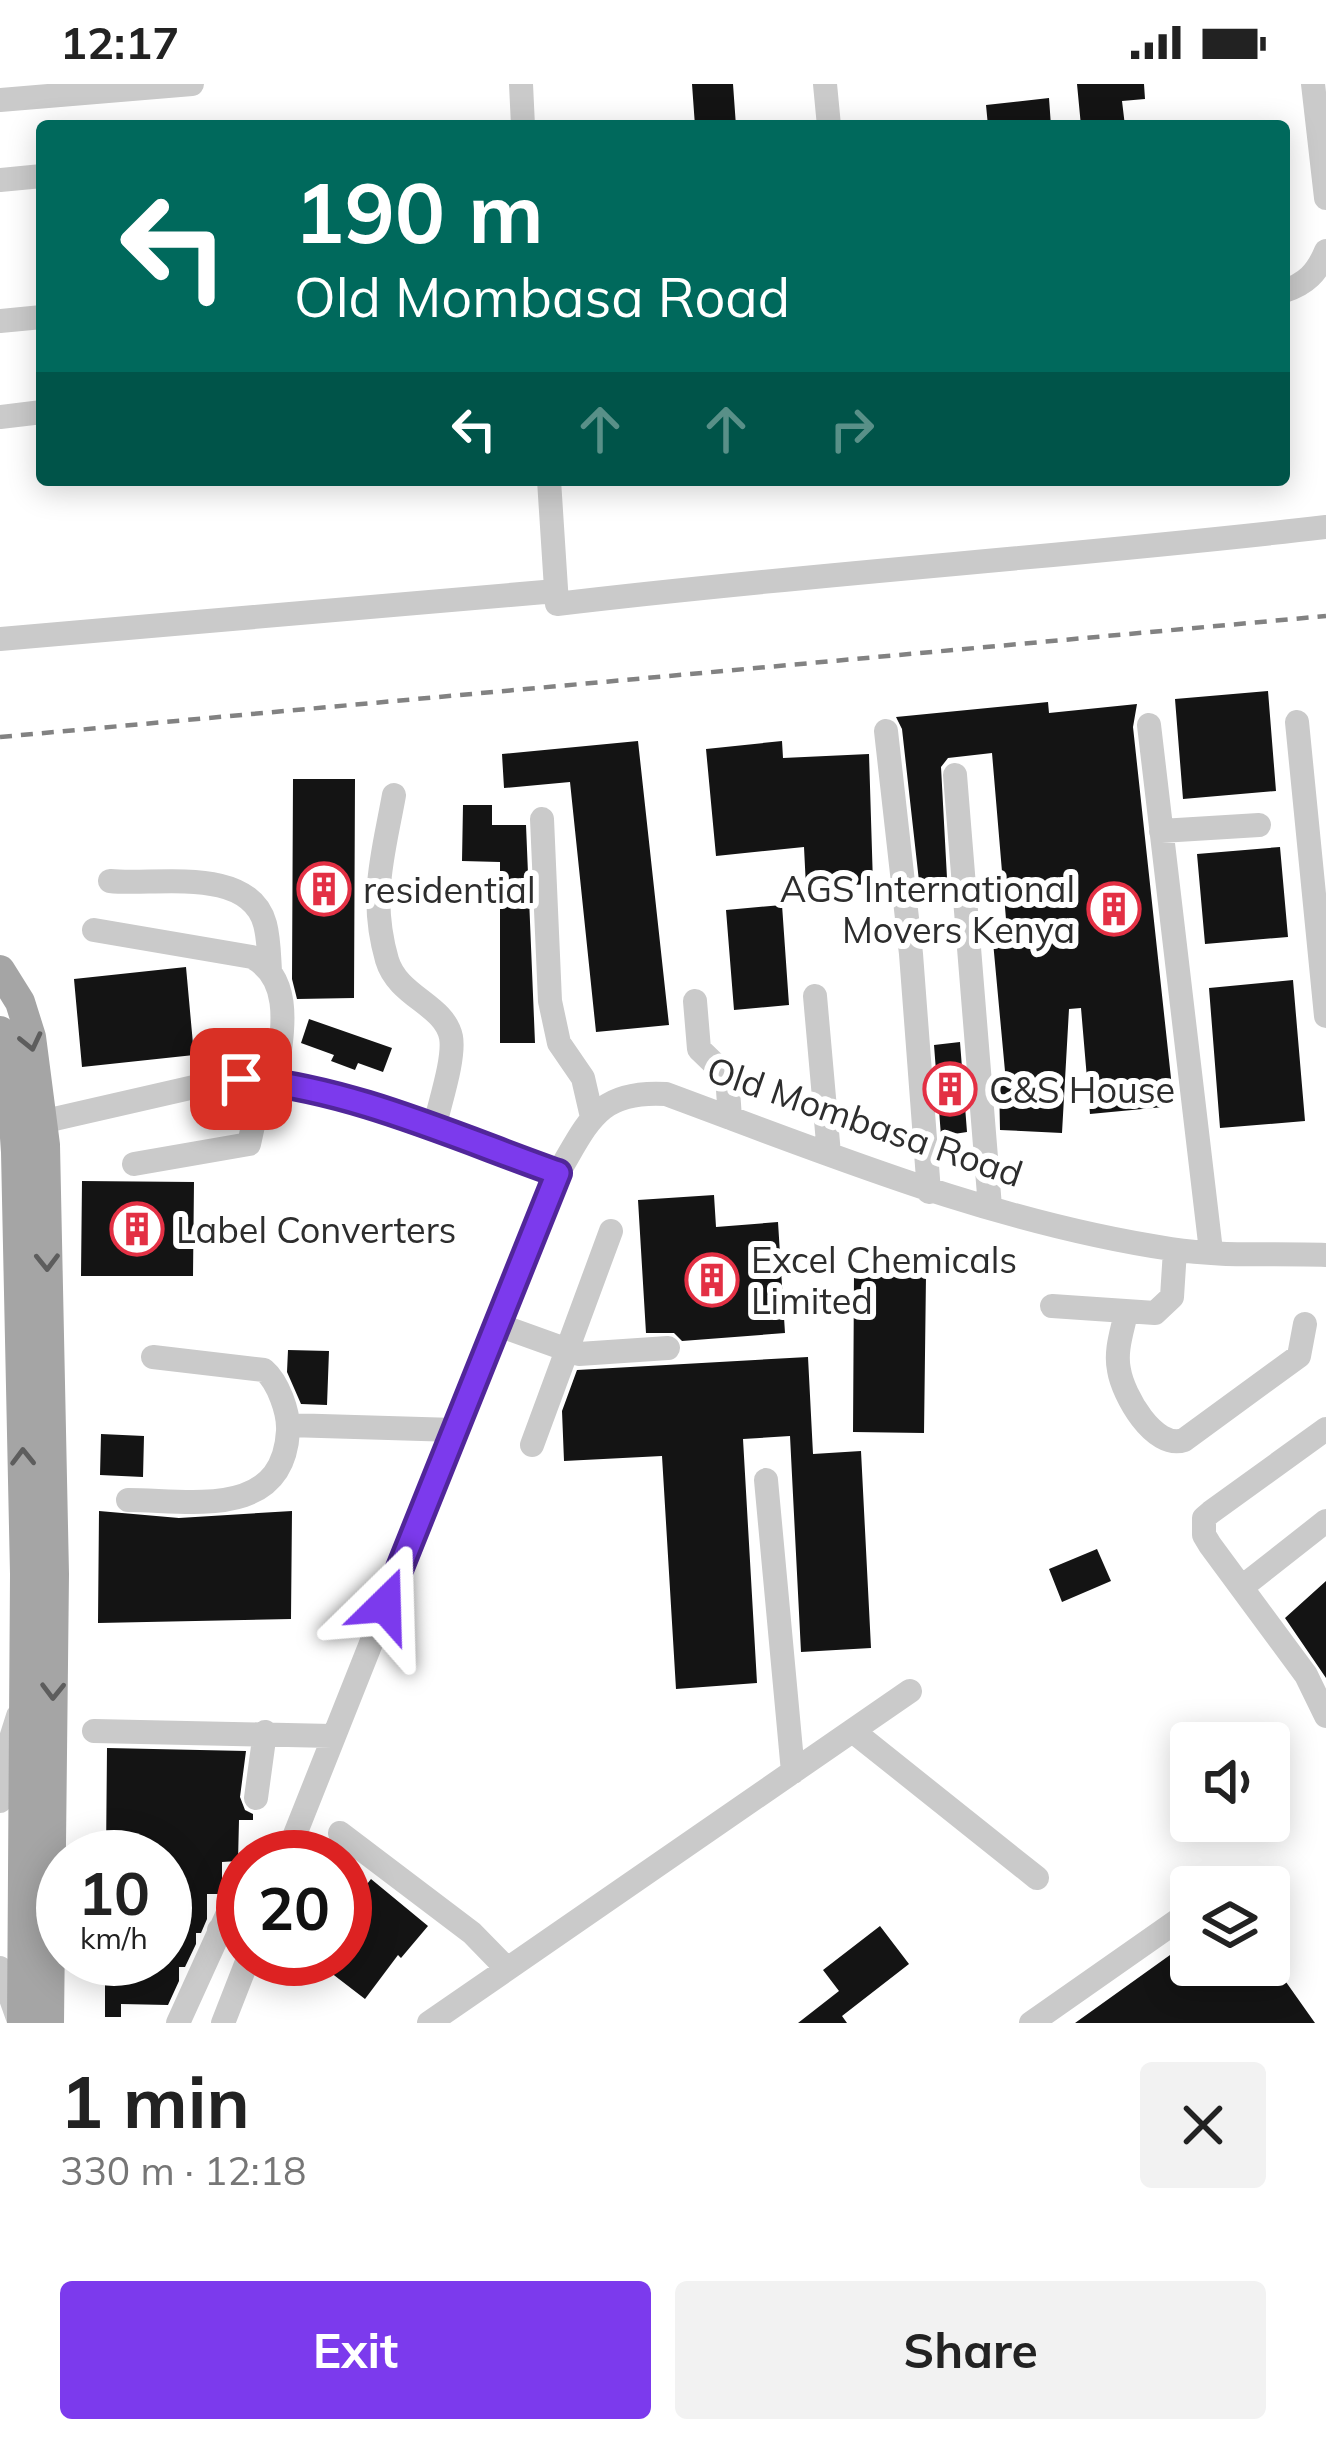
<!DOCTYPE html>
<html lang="en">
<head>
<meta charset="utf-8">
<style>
	:root { --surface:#fff; --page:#f2f2f2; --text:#222; --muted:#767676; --accent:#7c3aed }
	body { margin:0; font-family:Mulish,sans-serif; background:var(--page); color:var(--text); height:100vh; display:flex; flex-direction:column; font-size:45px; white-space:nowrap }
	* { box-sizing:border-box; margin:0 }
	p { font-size:39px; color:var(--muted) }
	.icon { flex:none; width:66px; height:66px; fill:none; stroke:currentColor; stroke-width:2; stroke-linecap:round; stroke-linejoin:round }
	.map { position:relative; height:1939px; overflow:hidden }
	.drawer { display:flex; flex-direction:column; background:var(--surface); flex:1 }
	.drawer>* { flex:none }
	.hud { position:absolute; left:36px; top:36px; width:1254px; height:366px; border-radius:12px; box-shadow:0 6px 30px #0003; background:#00695c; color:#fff; overflow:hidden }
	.controls { position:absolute; left:1170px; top:1638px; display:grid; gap:24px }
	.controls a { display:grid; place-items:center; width:120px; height:120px; border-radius:12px; background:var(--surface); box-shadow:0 6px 30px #0003; font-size:60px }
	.speed { position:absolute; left:36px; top:1746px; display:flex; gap:24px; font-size:60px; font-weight:700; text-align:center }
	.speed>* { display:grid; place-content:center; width:156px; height:156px; border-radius:50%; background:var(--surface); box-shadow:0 6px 30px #0003; line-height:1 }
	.speed small { font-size:30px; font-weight:400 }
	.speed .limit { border:18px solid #d22; background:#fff; color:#111 }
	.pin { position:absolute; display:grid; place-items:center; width:102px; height:102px; color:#fff; margin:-51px; border-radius:24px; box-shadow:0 6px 18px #0006 }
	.me { position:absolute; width:132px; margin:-66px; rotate:22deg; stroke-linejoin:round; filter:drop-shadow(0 0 9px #0008) }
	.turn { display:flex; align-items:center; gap:42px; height:252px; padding:0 60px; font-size:54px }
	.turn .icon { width:156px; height:156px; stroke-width:2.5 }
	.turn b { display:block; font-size:84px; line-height:102px }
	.lanes { display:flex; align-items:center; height:114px; padding:0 60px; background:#0003; justify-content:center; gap:60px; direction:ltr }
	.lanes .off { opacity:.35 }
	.round { display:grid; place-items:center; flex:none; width:126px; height:126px; border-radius:12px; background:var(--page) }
	.head { display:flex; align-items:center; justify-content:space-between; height:204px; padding:0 60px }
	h1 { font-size:72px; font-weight:700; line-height:90px }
	.cta { display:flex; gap:24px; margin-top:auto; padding:24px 60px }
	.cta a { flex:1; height:138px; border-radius:12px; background:var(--accent); color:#fff; font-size:48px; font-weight:700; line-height:138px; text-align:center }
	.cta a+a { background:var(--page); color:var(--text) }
	.status { display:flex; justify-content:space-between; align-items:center; height:84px; padding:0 60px; background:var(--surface); direction:ltr }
	.status svg { height:33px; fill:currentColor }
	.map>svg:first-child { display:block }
	.building { fill:#141414 }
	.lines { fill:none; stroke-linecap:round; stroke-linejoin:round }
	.minor { stroke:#cacaca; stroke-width:24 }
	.major { stroke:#a5a5a5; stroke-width:30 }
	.rail { stroke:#828282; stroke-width:4.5; stroke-dasharray:12 9; stroke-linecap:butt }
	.oneway { stroke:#5d5d5d }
	.route-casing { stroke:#51269a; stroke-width:30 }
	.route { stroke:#7c3aed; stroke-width:21 }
	.labels { text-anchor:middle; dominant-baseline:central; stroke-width:12; stroke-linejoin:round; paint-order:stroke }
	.poi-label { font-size:36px; fill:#2d2d2d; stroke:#fff; text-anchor:start }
	.street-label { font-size:36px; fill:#2d2d2d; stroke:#fff }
</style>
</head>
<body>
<div class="status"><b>12:17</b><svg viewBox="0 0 49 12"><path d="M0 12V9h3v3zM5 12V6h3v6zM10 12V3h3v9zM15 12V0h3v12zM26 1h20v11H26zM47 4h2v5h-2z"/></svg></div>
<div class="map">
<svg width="1326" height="1939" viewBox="0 0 1326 1939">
	<rect width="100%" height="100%" fill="#fff"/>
	<path class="building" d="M692 0H733L736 42H695Z
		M1077 0H1144L1145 15 1122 17 1125 42H1081Z
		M1049 14 1051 42H988L986 21Z
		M1268 607 1276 707 1183 715 1175 615Z
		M1048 618 1049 629 1137 620 1133 643 1174 1022 1090 1030 1081 924 1069 925 1062 1049 1000 1046 999 997 1006 998 991 836 1006 835 992 669 948 674 941 683 947 794 919 797 902 645 896 633Z
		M638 657 669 941 596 948 570 698 504 704 502 670Z
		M782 657 783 674 869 670 873 800 806 803 804 763 716 772 706 665Z
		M293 695H355L354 914 297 915 292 895Z
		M463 721H492V741H526L535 959H500V778L462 777Z
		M1280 763 1288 853 1205 860 1197 770Z
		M782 821 789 921 734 926 726 826Z
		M186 883 194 971 82 983 74 895Z
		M1293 896 1305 1037 1220 1044 1209 904Z
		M309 935 392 964 383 988 358 979 355 986 331 977 334 971 301 959Z
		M960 958 967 1048 941 1052 934 961Z
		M82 1097 194 1098 193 1192H81Z
		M714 1111 716 1143 778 1138 785 1249 682 1257 674 1249H646L638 1116Z
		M854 1191H926L924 1349 853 1348Z
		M288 1266 329 1267 327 1321 301 1320 287 1288Z
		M808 1273 813 1370 861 1367 871 1564 801 1568 790 1352 743 1355 757 1599 676 1605 662 1372 564 1377 562 1327 577 1286Z
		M101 1350 144 1352 143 1393 100 1391Z
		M99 1427 179 1434 292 1427 291 1535 98 1539Z
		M1097 1465 1111 1497 1062 1518 1049 1485Z
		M1326 1497V1594L1285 1534Z
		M107 1664 246 1667 240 1713 245 1726 253 1730V1736H239L238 1777 222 1778V1802L218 1810H207V1835L201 1849H196V1860L185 1883H179V1897L168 1921 121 1920V1933H105V1875H165V1773H106Z
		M371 1795 428 1842 401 1874 398 1871 365 1915 313 1875H345V1828Z
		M880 1842 909 1880 842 1932 847 1939H798L839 1907 823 1886Z
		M1191 1856V1881H1274L1315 1939H1075Z"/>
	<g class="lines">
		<path class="minor" d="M521 0 523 42
			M825 0 829 42
			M1313 0 1326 114
			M0 16 192 0
			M0 96 42 92
			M1284 207C1306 200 1317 189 1326 167
			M0 237 42 233
			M0 333 42 328
			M549 396 557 520C813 489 1070 473 1326 443
			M0 555 556 507
			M1297 638 1326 932
			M1149 641 1211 1167
			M886 647 911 870 929 1108
			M955 691 990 1123
			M394 711C383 772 369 813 387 876 398 913 444 920 451 953 455 975 439 1021 434 1045
			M542 735 550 917 559 959 583 994 592 1033
			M1161 747 1259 741
			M110 797C154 802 249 781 265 840 269 855 269 872 270 887
			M94 846 252 873C297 897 280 956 276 998
			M815 912 829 1070
			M695 917 699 965 727 992 730 1034
			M28 1041 216 998H276L349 1016 558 1089
			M134 1080 249 1060 263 996
			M1052 1222 1155 1229 1172 1213 1175 1166
			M1126 1229C1122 1248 1115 1267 1119 1286 1123 1311 1154 1366 1184 1356L1299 1272 1305 1240
			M498 1241 579 1270 668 1264
			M288 1341 455 1346
			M1326 1345 1211 1428 1204 1434V1451L1210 1461 1306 1591 1326 1632
			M532 1361 611 1147
			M766 1396 793 1688
			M128 1416C191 1416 283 1436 288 1347 289 1328 278 1298 264 1286L153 1273
			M1242 1503 1326 1437
			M94 1647 332 1652
			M854 1648 1037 1794
			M256 1714 265 1648
			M0 1717 6 1670 18 1632
			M340 1749 472 1849 507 1885
			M286 1773 558 1089C589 1037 598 1006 666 1010 831 1071 996 1139 1171 1165 1221 1173 1275 1169 1326 1171
			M219 1846 243 1853
			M0 1884 19 1937
			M178 1939 243 1796
			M223 1939 248 1875
			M429 1939 910 1607
			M1031 1939 1191 1827"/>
		<path class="major" d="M0 886 20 918 31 953 45 1061 54 1490 49 1939
			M0 947 12 1010 16 1068 25 1490 22 1939"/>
		<path class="rail" d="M0 653 1326 532"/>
	</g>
	<defs><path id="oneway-chevron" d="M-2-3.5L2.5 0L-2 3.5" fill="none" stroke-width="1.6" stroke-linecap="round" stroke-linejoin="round" transform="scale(3)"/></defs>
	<g class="oneway">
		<use href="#oneway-chevron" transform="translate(31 958) rotate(77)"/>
		<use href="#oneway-chevron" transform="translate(47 1178) rotate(89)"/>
		<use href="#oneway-chevron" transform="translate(23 1373) rotate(-91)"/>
		<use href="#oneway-chevron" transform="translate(53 1607) rotate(91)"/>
	</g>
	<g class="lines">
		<g class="route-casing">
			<path id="route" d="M241 995C350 1004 456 1053 558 1089L385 1521"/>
		</g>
		<use href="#route" class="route"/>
	</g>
	<defs>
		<g id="building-ring" transform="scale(2.7)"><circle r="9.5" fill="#fff" stroke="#e33044" stroke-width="1.5"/><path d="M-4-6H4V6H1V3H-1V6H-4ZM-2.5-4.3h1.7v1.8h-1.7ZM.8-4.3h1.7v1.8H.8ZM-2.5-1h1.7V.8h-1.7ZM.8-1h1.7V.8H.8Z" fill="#e33044"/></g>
	</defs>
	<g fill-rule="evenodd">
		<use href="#building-ring" x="324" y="805"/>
		<use href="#building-ring" x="1114" y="825"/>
		<use href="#building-ring" x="950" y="1005"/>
		<use href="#building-ring" x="137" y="1145"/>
		<use href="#building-ring" x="712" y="1196"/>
	</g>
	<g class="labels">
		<g class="poi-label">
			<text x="1075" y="804" text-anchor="end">AGS International<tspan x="1075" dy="41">Movers Kenya</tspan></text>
			<text x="363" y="805">residential</text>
			<text x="989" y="1005">C&amp;S House</text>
			<text x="176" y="1145">Label Converters</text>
			<text x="751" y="1175">Excel Chemicals<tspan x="751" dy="41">Limited</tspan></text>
		</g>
		<g class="street-label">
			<text transform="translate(865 1037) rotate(19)">Old Mombasa Road</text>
		</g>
	</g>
</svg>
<div class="controls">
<a><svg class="icon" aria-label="sound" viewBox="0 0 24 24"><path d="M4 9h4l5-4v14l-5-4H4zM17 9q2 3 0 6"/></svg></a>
<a><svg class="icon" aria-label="layers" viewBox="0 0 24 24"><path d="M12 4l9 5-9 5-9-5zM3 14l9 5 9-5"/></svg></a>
</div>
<div class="speed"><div>10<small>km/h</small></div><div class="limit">20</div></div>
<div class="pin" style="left:241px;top:995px;background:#d93025"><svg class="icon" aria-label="arrive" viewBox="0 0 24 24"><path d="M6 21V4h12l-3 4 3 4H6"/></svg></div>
<svg class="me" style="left:385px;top:1521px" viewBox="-20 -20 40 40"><path d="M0-17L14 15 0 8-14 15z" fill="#7c3aed" stroke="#fff" stroke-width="4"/></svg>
<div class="hud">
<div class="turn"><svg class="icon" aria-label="left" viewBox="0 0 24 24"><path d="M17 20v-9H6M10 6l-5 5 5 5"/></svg><div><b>190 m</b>Old Mombasa Road</div></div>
<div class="lanes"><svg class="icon" aria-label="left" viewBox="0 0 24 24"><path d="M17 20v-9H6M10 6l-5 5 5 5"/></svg><svg class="icon off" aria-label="ahead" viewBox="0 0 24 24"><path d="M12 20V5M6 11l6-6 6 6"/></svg><svg class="icon off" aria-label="ahead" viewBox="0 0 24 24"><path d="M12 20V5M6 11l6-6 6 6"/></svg><svg class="icon off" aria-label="right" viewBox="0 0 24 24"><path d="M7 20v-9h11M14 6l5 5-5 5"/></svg></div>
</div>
</div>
<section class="drawer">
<div class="head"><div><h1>1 min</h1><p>330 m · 12:18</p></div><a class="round"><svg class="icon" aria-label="close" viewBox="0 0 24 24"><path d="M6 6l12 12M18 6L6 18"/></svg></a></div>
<div class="cta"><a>Exit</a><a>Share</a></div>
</section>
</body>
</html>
